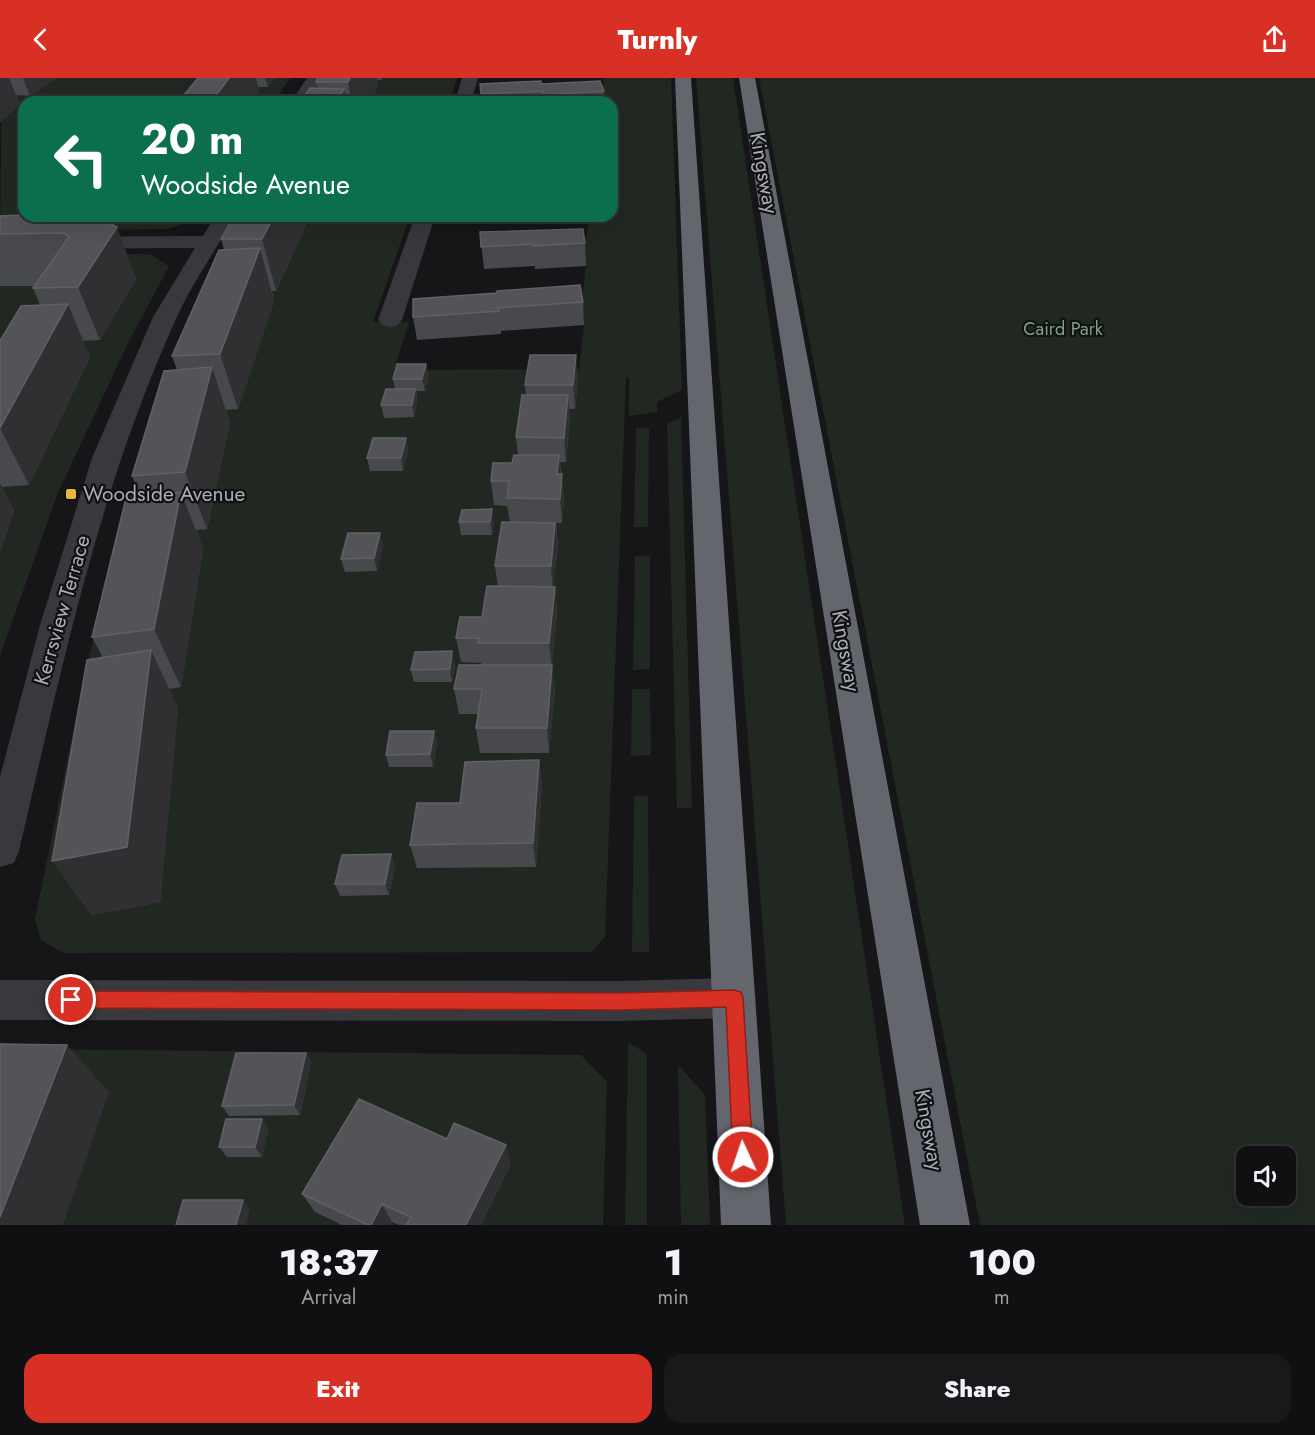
<!DOCTYPE html>
<html lang="en">
<head>
<meta charset="utf-8">
<style>
	:root { --surface:#101012; --page:#19191b; --text:#f1f3f6; --muted:#9c9d9f; --line:#303032; --accent:#d93025 }
	body { margin:0; font-family:Jost,sans-serif; background:var(--page); color:var(--text); height:100vh; display:flex; flex-direction:column; font-size:22px; white-space:nowrap }
	* { box-sizing:border-box; margin:0 }
	p { font-size:20px; color:var(--muted) }
	.icon { flex:none; width:33px; height:33px; fill:none; stroke:currentColor; stroke-width:2; stroke-linecap:round; stroke-linejoin:round }
	.map { position:relative; height:1147px; overflow:hidden }
	.details { display:flex; flex-direction:column; background:var(--surface); flex:1 }
	.details>* { flex:none }
	.hud { position:absolute; left:18px; top:18px; width:600px; height:126px; border-radius:18px; box-shadow:0 6px 24px #0002,0 0 0 2px var(--line); background:#0b6e4f; color:#fff; overflow:hidden }
	.fabs { position:absolute; left:1236px; top:1068px; display:grid; gap:12px }
	.fabs a { display:grid; place-items:center; width:60px; height:60px; border-radius:12px; background:var(--surface); box-shadow:0 6px 24px #0002,0 0 0 2px var(--line); font-size:30px }
	.pin { position:absolute; display:grid; place-items:center; width:51px; height:51px; color:#fff; margin:-26px; border:3px solid #fff; border-radius:50%; box-shadow:0 2px 6px #0007 }
	.me { position:absolute; width:66px; margin:-33px; rotate:357deg; stroke-linejoin:round; filter:drop-shadow(0 0 4px #0008) }
	.turn { display:flex; align-items:center; gap:21px; height:126px; padding:0 24px; font-size:27px }
	.turn .icon { width:78px; height:78px; stroke-width:2.5 }
	.turn b { display:block; font-size:42px; line-height:51px }
	.eta { display:flex; justify-content:space-evenly; align-items:center; height:102px; text-align:center }
	.eta b { font-size:36px; font-weight:800; line-height:42px }
	.cta { display:flex; gap:12px; margin-top:auto; padding:12px 24px }
	.cta a { flex:1; height:69px; border-radius:18px; background:var(--accent); color:#fff; font-size:24px; font-weight:800; line-height:69px; text-align:center }
	.cta a+a { background:var(--page); color:var(--text) }
	header { display:flex; justify-content:space-between; align-items:center; height:78px; padding:0 24px; background:var(--accent); color:#fff; font-size:27px; font-weight:800 }
	.map>svg:first-child { display:block }
	.green { fill:#212822; fill-rule:evenodd }
	.lines { fill:none; stroke-linecap:round; stroke-linejoin:round }
	.street { fill:#38383d; fill-rule:evenodd }
	.highway { fill:#64666e; fill-rule:evenodd }
	.wall { fill:#48494d }
	.shaded-wall { fill:#303033 }
	.building { fill:#535358; stroke:#606167; stroke-width:1.5 }
	.route { fill:#d93025; stroke:#8d1f18; stroke-width:1.5 }
	.poi-dot { fill:#e8b53e; stroke:#111113; stroke-width:2 }
	.labels { text-anchor:middle; dominant-baseline:central; stroke-width:4.5; stroke-linejoin:round; paint-order:stroke }
	.far-park-label { font-size:18px; fill:#81a184; stroke:#111113 }
	.street-label { font-size:21px; fill:#a9adb7; stroke:#111113 }
	.poi-label { font-size:21px; fill:#a9adb7; stroke:#111113; text-anchor:start }
</style>
</head>
<body>
<header><svg class="icon" aria-label="back" viewBox="0 0 24 24"><path d="M15 5l-7 7 7 7"/></svg>Turnly<svg class="icon" aria-label="share" viewBox="0 0 24 24"><path d="M12 15V3M7 8l5-5 5 5M5 13v7h14v-7"/></svg></header>
<div class="map">
<svg width="1315" height="1147" viewBox="0 0 1315 1147">
	<rect width="100%" height="100%" fill="#161618"/>
	<path class="green" d="M2 0H290L274 24H24V138H201L199 141 167 151 0 153Z
		M335 0H457L449 24H320Z
		M604 0H671L682 312 657 324V334L629 338V299H626L605 859 591 874 63 875 41 862 35 841C70 674 98 504 155 343 180 272 215 204 251 138H410L373 244H409L394 292 579 291 584 247 581 230 586 188 584 173 590 138H612V24L601 22Z
		M696 0H733L905 1147H786Z
		M759 0H1315V1147H980ZM1246 1078H1286V1118H1246Z
		M0 176H150L169 188 127 267 57 417 0 578Z
		M681 339 692 730H677L667 346Z
		M636 350H649L648 449H634Z
		M635 478H650V591L633 592Z
		M632 611H650L651 677 631 678Z
		M634 718H648L649 874H632Z
		M628 964 647 976V1147H625Z
		M30 971 581 977 607 1004 603 1147H0V993Z
		M678 987 705 1017 710 1147H681Z"/>
	<g class="lines">
		<path class="street" d="M307 0H323L307 24H291Z
			M462 0H478L471 24H455Z
			M215 138H235C216 172 192 205 176 241 99 410 61 593 19 773L14 785 0 789V699L40 547 92 380 153 239 195 170 0 171V159L203 158Z
			M415 138H435L402 242 398 247 390 249 382 247 378 242Z
			M734 900 749 906 756 920 749 934 734 940 618 943 0 942V902L618 903Z"/>
		<path class="highway" d="M675 0H691L771 1147H721Z
			M739 0H755L970 1147H920Z"/>
	</g>
	<path class="wall" d="M0 0H56L30 18 16 17 20 27 0 44Z
		M198 0H274L268 9H258L260 18 256 24H178Z
		M318 0H382L381 2H377L378 8 370 24H301L318 10 316 4Z
		M480 6H541L604 13V24H482Z
		M24 85V110L17 93Z
		M0 138H152L145 140 101 141 136 201 100 262 83 263 90 279 29 407 2 409 14 432 0 474V263L40 227 33 210 34 208H0Z
		M234 138H310L276 213H272L274 223 238 331 226 332 230 345 207 451 196 452 203 471 181 609 169 611 178 630 160 824 91 837 103 580 92 559 141 418 132 398 177 292 172 278 224 172 221 161Z
		M480 154 585 165 586 188 535 191V188L484 191Z
		M413 221 583 224 584 247 501 253V256L417 262 413 239Z
		M426 286 428 298 425 313H416L417 323 414 339 384 340 381 327 395 311 393 301Z
		M578 301 575 331H569L570 341 566 384H560L564 420 562 445H556L558 469 553 509H555L557 534 552 587 555 612 549 675H480L476 650 478 636H459L454 611 482 587 481 585 461 584 456 560 482 539 498 509 495 488 510 444 507 428 494 427 491 403 512 385 518 377 516 359 526 317 525 307Z
		M406 360 408 372 403 393H370L367 380Z
		M459 444H494L492 457H461Z
		M383 467 377 493 345 494 341 481Z
		M455 586 452 604H414L411 592Z
		M434 653 437 665 433 689H389L386 677Z
		M539 682 542 707 536 789 417 790 410 767 460 725Z
		M391 776 395 789 389 817 340 818 335 806Z
		M306 975 311 985 300 1037 229 1038 222 1028Z
		M262 1041 268 1051 262 1079H227L219 1069Z
		M447 1061 511 1086 481 1147H399L392 1144 390 1147H342L315 1134 302 1116Z"/>
	<path class="shaded-wall" d="M0 0H9L20 27 0 44Z
		M23 0H56L30 18Z
		M229 0H256L260 18 256 24H211Z
		M265 0H274L268 9Z
		M350 0H377L378 8 370 24H352L348 4Z
		M344 11 347 24H337Z
		M274 138H310L276 213 262 161Z
		M117 149 136 201 100 262 78 209Z
		M260 170 274 223 238 331 220 276Z
		M68 226 90 279 29 407 0 350Z
		M576 277 578 301 575 331 573 307Z
		M426 286 428 298 425 313 422 301Z
		M212 289 230 345 207 451 185 394Z
		M415 311 417 323 414 339 412 327Z
		M568 317 570 341 566 384 564 360Z
		M406 360 408 372 403 393 401 380Z
		M559 377 561 401 557 396Z
		M562 396 564 420 562 445 560 421Z
		M0 405 14 432 0 474Z
		M181 414 203 471 181 609 154 551Z
		M492 431 494 444 492 457 490 444Z
		M555 445 558 469 553 512 551 488Z
		M380 455 383 467 377 493 374 480Z
		M555 509 557 534 552 590 549 565Z
		M151 572 178 630 160 824 91 837 52 783Z
		M452 573 455 586 452 604 450 591Z
		M552 587 555 612 549 675 547 650Z
		M434 653 437 665 433 689 430 676Z
		M539 682 542 707 536 789 533 765Z
		M391 776 395 789 389 817 385 806Z
		M67 967 109 1014 63 1147H0V1139Z
		M306 975 311 985 300 1037 294 1027Z
		M262 1041 268 1051 262 1079 255 1069Z
		M506 1067 511 1086 481 1147H466Z
		M243 1122 250 1131 246 1147H236Z
		M382 1126 392 1144 390 1147H371Z"/>
	<path class="building" d="M198 0H229L211 24H178Z
		M318 0H350L348 4H316Z
		M541 3V6L600 3 604 13 543 17V13L481 16 480 6Z
		M310 10 344 11 337 24H301Z
		M24 85V92L17 93Z
		M24 137 96 138 117 149 78 209 33 210 69 159 64 155 0 156V138Z
		M234 138H274L262 161H221Z
		M583 151 585 165 533 168V166L481 169 480 154Z
		M260 170 220 276 172 278 219 172Z
		M580 207 583 224 498 230 499 233 413 239V221L497 215V213Z
		M68 226 0 350V263L21 228Z
		M530 277H576L573 307H525Z
		M397 286H426L422 301H393Z
		M212 289 185 394 132 398 164 293Z
		M386 311H415L412 327H381Z
		M522 317H568L564 360 516 359Z
		M373 360H406L401 380H367Z
		M514 377H559L557 396H562L560 421 507 420 509 403H491L493 385H512Z
		M181 414 154 551 92 559 126 420Z
		M492 431 490 444H459L462 432Z
		M502 444 555 445 551 488H495Z
		M348 455H380L374 480 341 481Z
		M487 508 555 509 549 565H478L479 560H456L460 539H482Z
		M151 572 127 769 52 783 87 582Z
		M452 573 450 591 411 592 415 574Z
		M459 587H552L547 650H476L482 611H454Z
		M390 653H434L430 676 386 677Z
		M539 682 533 765 410 767 417 725H460L465 684Z
		M391 776 385 806H335L342 777Z
		M0 966 67 967 0 1139Z
		M236 975H306L294 1027 222 1028Z
		M359 1021 447 1061 454 1045 506 1067 466 1147H406L411 1139 382 1126 371 1147H368L302 1116Z
		M226 1041H262L255 1069H219Z
		M183 1122H243L236 1147H176Z"/>
	<path class="route" d="M734 912 741 914 743 920 753 1079 750 1086 743 1089 736 1086 733 1079 726 929 618 932 71 930 65 928 62 922 65 916 71 913 618 915Z"/>
	<rect class="poi-dot" x="65" y="410" width="12" height="12" rx="3"/>
	<g class="labels">
		<g class="far-park-label">
			<text x="1063" y="251">Caird Park</text>
		</g>
		<g class="street-label">
			<text transform="translate(764 95) rotate(80)">Kingsway</text>
			<text transform="translate(62 532) rotate(-74)">Kerrsview Terrace</text>
			<text transform="translate(846 573) rotate(80)">Kingsway</text>
			<text transform="translate(929 1052) rotate(80)">Kingsway</text>
		</g>
		<g class="poi-label">
			<text x="83" y="416">Woodside Avenue</text>
		</g>
	</g>
</svg>
<div class="fabs">
<a><svg class="icon" aria-label="sound" viewBox="0 0 24 24"><path d="M4 9h4l5-4v14l-5-4H4zM17 9q2 3 0 6"/></svg></a>
</div>
<div class="pin" style="left:71px;top:922px;background:#d93025"><svg class="icon" aria-label="arrive" viewBox="0 0 24 24"><path d="M6 21V4h12l-3 4 3 4H6"/></svg></div>
<svg class="me" style="left:743px;top:1079px" viewBox="-20 -20 40 40"><circle r="17" fill="#d93025" stroke="#fff" stroke-width="3"/><path d="M0-11L8 9 0 5-8 9z" fill="#fff"/></svg>
<div class="hud">
<div class="turn"><svg class="icon" aria-label="left" viewBox="0 0 24 24"><path d="M17 20v-9H6M10 6l-5 5 5 5"/></svg><div><b>20 m</b>Woodside Avenue</div></div>
</div>
</div>
<section class="details">
<div class="eta">
<div><b>18:37</b><p>Arrival</p></div>
<div><b>1</b><p>min</p></div>
<div><b>100</b><p>m</p></div>
</div>
<div class="cta"><a>Exit</a><a>Share</a></div>
</section>
</body>
</html>
